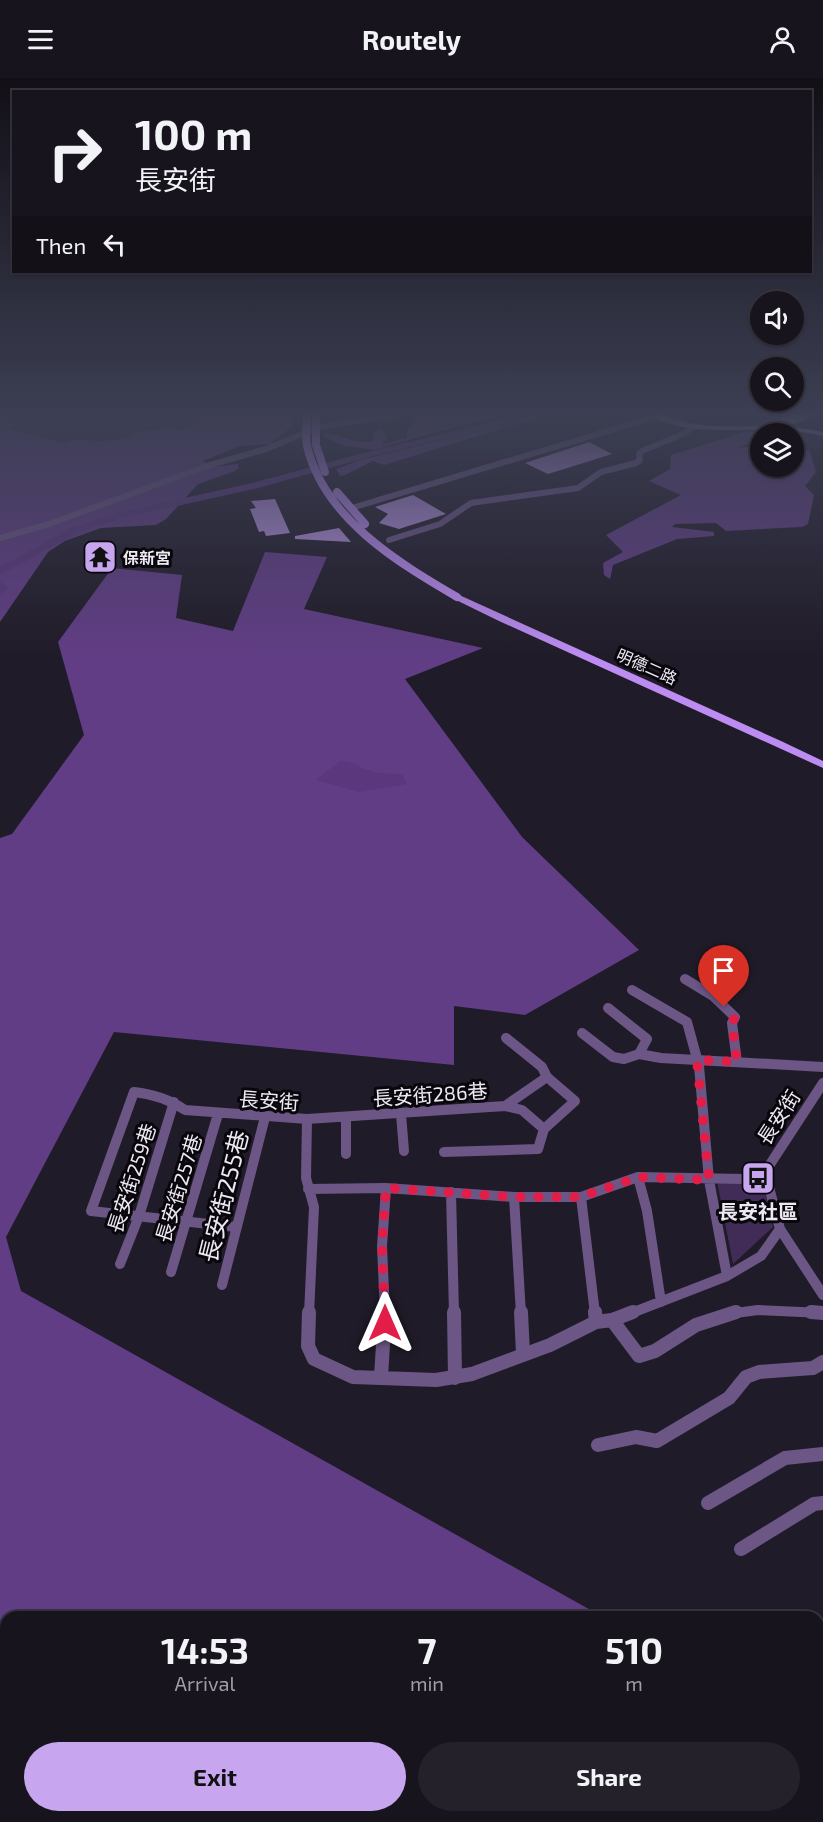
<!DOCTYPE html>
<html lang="en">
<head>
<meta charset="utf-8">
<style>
	:root { --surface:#18141e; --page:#25212b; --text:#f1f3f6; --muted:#9f9ea4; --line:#36333c; --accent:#c7a6ef }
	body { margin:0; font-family:"Exo 2","Noto Sans TC",sans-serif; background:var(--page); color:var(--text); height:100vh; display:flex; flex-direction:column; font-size:22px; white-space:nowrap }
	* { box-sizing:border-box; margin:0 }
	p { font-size:20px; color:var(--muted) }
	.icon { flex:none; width:33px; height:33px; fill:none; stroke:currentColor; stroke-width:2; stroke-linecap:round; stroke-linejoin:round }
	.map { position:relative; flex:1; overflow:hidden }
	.sheet { position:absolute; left:0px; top:1533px; width:824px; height:212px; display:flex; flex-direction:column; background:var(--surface); border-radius:18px 18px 0 0; box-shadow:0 2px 4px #0004,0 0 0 2px var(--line) }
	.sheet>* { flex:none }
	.top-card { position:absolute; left:12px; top:12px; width:800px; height:183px; border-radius:0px; box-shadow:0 2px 4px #0004,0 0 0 2px var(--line); background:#18141e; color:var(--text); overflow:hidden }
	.buttons { position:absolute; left:750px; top:213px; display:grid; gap:12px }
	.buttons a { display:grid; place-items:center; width:54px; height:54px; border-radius:50%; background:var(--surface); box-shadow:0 2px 4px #0004,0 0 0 2px var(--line); font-size:30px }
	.pin { position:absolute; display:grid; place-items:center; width:51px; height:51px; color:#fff; margin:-62px -26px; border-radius:50% 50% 50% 0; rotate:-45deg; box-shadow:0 0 6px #0007 }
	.pin .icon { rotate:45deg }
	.me { position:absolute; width:66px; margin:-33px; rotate:0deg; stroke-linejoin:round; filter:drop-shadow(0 0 4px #0008) }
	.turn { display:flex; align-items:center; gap:21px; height:126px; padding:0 24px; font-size:27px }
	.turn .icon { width:78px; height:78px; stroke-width:2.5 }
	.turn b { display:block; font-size:42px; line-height:51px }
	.then { display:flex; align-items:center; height:57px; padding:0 24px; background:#0003; gap:12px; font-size:22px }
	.eta { display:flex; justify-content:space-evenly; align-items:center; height:102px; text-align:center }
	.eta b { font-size:36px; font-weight:700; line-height:42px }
	.cta { display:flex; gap:12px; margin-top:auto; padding:12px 24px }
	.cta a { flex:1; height:69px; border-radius:36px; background:var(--accent); color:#111; font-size:24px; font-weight:700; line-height:69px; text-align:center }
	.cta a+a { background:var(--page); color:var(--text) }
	header { display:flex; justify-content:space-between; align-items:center; height:78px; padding:0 24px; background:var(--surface); font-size:27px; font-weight:700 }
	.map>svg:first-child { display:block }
	.green { fill:#402c56 }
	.forest { fill:#613d85 }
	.water { fill:#5b377e }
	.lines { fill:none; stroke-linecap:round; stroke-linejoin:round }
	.river { fill:#5b377e; fill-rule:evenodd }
	.building { fill:#b691e0 }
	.minor-far2 { stroke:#6c5686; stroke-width:6 }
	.minor-far1 { stroke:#6c5686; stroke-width:10 }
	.minor { stroke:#6c5686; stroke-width:14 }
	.major { fill:#bc8cf2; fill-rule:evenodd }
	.major-bridge { stroke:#bc8cf2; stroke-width:8 }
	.route { stroke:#e11d48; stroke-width:10; stroke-dasharray:0 18 }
	.labels { text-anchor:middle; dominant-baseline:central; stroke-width:6; stroke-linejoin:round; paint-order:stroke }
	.far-poi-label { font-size:16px; font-weight:bold; fill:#ede9f3; stroke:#09070c; text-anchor:start }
	.far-street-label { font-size:16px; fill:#ede9f3; stroke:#09070c }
	.street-label { font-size:20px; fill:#ede9f3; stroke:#09070c }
	.poi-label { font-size:20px; font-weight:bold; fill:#ede9f3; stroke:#09070c }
	.near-street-label { font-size:24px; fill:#ede9f3; stroke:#09070c }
</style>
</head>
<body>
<header><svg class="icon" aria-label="menu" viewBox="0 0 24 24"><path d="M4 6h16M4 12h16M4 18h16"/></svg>Routely<svg class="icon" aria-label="person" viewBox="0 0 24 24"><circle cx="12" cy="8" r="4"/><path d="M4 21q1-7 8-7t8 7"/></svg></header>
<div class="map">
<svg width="823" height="1744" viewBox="0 0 823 1744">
	<rect width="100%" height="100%" fill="#201b28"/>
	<path class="green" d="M0 335H243L218 336 197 343 182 351 162 350 141 353 125 361 99 363 75 361 66 365 13 352 8 349 15 344 0 340Z
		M762 1102 773 1149 733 1186 717 1103Z"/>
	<path class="forest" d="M243 335H286L293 347 270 366 240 368 203 383 212 389 238 386 239 390 235 393 198 406 166 441 156 447 101 450 65 463 48 474 0 544V340L16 344 9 349 13 352 65 365 75 361 99 363 125 361 141 353 162 350 182 351 197 343 218 336Z
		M431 335H506L373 372 342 367 324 359V355C345 357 352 367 373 363L374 353 381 351 387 360 382 367 407 359V352L415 344 412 341Z
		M539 335H552L384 387 373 383 345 397 340 398 336 391 360 382 508 346Z
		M744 354H757L759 362 737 370 760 368V388H794V382H803L806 377 802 373 809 371 816 394 805 408 814 417 808 446 802 449 726 453 716 445 675 446 672 449 714 454V458L677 461 613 487 610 501 604 497 603 485 623 474 606 457 681 417 649 403 670 391 671 377Z
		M265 474 327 479 304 531 483 570 405 601 522 759 639 872 525 937 454 928V987L114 954 6 1159 21 1213 603 1539H6V1738H818V1659L823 1662V1744H0V760L12 756 84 657 58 564 112 490 182 497 176 540 233 553Z"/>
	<path class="water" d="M340 683C358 684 355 688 368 692 379 696 390 696 402 696L407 706 359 714 316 702Z"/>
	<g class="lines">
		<path class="river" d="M517 335H531L491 350 373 378 258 410 123 440 79 454 0 497V489L71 450 116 435 252 405 367 374 485 346Z
			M0 504 9 510 0 517Z"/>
	</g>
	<path class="building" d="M797 335H821V336L794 346 780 340Z
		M589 364 612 376 548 396 525 385Z
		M413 417 446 436 399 451 379 445 388 436 375 429Z
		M275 421 290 455 266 458 264 453 259 454 250 431 256 430 251 423Z
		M339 450 351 464 295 461V458Z"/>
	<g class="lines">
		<path class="minor-far2" d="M662 337 669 335
			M355 429 658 338
			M0 460 49 446 210 387 266 371 319 349 404 335
			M389 462 440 446 471 425 578 410 601 394 636 385 640 382 639 376 642 373 683 356 695 348"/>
		<path class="minor-far1" d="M685 901 713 918 735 939 732 945 737 984
			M632 912 687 944 699 988 709 1102 727 1198
			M608 930 647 961 639 976
			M582 955 613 979 624 981 639 976 661 980 823 989
			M505 1028 522 1032 544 1051 575 1023 547 999 542 989 506 960
			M401 1036 404 1073
			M346 1040V1076
			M307 1041 306 1100 314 1129 309 1236
			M444 1074 538 1071 544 1051
			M638 1099 647 1133 661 1224
			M308 1111 386 1110 514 1119H581L638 1099 744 1101 765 1094
			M451 1114 454 1236
			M514 1119 521 1236
			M581 1119 595 1236
			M236 1149 91 1133 134 1014C153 1016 169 1021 185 1032L307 1041 505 1028 547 999
			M780 1151 823 1217
			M120 1186 139 1138 174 1024
			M171 1194 218 1036
			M222 1207 265 1039
			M385 1236 382 1168 386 1110
			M629 1236 727 1198 761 1178 780 1151 765 1094 823 1005
			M728 1236 758 1232 823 1235"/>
		<path class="minor" d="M309 1234 308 1268 314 1281 353 1299 436 1302 472 1296 550 1267 596 1244 612 1242 633 1234
			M454 1234 455 1300
			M521 1234 523 1276
			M595 1234 596 1244
			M811 1234 823 1235
			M612 1242 639 1278 655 1273 696 1247 736 1234
			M381 1299 385 1234
			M598 1367 636 1359 657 1363 729 1320 746 1299 759 1294 813 1290 823 1284
			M708 1425 785 1380 823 1376
			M741 1471 814 1426 823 1425"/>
		<path class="major" d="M648 335C663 335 677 343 693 346 736 352 780 344 823 354V358C809 355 795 352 781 352 742 349 681 360 648 335Z
			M457 516 781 663 823 683V690L499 543 454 521V517Z"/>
		<path class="major-bridge" d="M307 335C307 345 305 357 307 368 324 440 397 484 457 519
			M316 335V367L325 394
			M337 414 365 446"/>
	</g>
	<linearGradient id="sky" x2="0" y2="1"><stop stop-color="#120f16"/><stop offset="0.58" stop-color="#3c3f53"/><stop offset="1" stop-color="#3c3f53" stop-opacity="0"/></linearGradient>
	<rect width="823" height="579" fill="url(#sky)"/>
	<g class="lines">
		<path class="route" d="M385 1245 382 1168 386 1110 514 1119H580L639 1099 709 1102 697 982 737 984 732 945 735 939 724 929"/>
	</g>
	<defs>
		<g id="temple-square" transform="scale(1.725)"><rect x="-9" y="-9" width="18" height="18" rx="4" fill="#c7a6ef" stroke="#09070c"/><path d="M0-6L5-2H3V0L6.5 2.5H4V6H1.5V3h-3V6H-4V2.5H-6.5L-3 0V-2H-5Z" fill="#111"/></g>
		<g id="bus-square" transform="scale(1.725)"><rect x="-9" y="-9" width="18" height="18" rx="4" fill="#c7a6ef" stroke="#09070c"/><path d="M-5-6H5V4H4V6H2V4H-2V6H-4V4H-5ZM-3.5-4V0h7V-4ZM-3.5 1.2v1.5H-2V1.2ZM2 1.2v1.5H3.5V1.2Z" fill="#111"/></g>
	</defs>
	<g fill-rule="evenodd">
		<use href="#temple-square" x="100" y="479"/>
		<use href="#bus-square" x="758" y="1100"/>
	</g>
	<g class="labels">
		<g class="far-poi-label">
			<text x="123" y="479">保新宮</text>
		</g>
		<g class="far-street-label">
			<text transform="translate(647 588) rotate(24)">明德二路</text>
		</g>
		<g class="street-label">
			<text transform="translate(430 1016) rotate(-4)">長安街286巷</text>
			<text transform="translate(269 1022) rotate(4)">長安街</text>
			<text transform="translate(778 1039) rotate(-57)">長安街</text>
			<text transform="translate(131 1100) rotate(-72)">長安街259巷</text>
			<text transform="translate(178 1110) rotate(-73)">長安街257巷</text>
		</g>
		<g class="poi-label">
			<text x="758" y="1133">長安社區</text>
		</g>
		<g class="near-street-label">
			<text transform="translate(223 1118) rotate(-76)">長安街255巷</text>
		</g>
	</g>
</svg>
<div class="buttons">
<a><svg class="icon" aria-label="sound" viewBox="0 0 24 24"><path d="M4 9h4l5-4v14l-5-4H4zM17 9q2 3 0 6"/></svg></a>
<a><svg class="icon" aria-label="search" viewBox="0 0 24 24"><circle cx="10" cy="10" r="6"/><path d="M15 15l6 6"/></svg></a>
<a><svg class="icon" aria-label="layers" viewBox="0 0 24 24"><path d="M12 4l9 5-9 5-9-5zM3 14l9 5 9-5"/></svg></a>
</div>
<div class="pin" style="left:724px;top:929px;background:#d93025"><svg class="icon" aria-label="arrive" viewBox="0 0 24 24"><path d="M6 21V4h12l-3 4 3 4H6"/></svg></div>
<svg class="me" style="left:385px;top:1245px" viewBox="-20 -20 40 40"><path d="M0-17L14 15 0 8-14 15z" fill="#e11d48" stroke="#fff" stroke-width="4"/></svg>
<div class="top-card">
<div class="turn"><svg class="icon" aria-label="right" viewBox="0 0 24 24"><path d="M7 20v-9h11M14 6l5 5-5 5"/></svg><div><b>100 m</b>長安街</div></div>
<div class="then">Then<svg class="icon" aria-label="left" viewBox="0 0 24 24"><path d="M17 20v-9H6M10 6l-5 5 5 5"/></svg></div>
</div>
<section class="sheet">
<div class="eta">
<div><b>14:53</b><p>Arrival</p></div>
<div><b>7</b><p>min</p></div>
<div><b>510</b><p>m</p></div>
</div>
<div class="cta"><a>Exit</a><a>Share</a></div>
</section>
</div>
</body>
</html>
